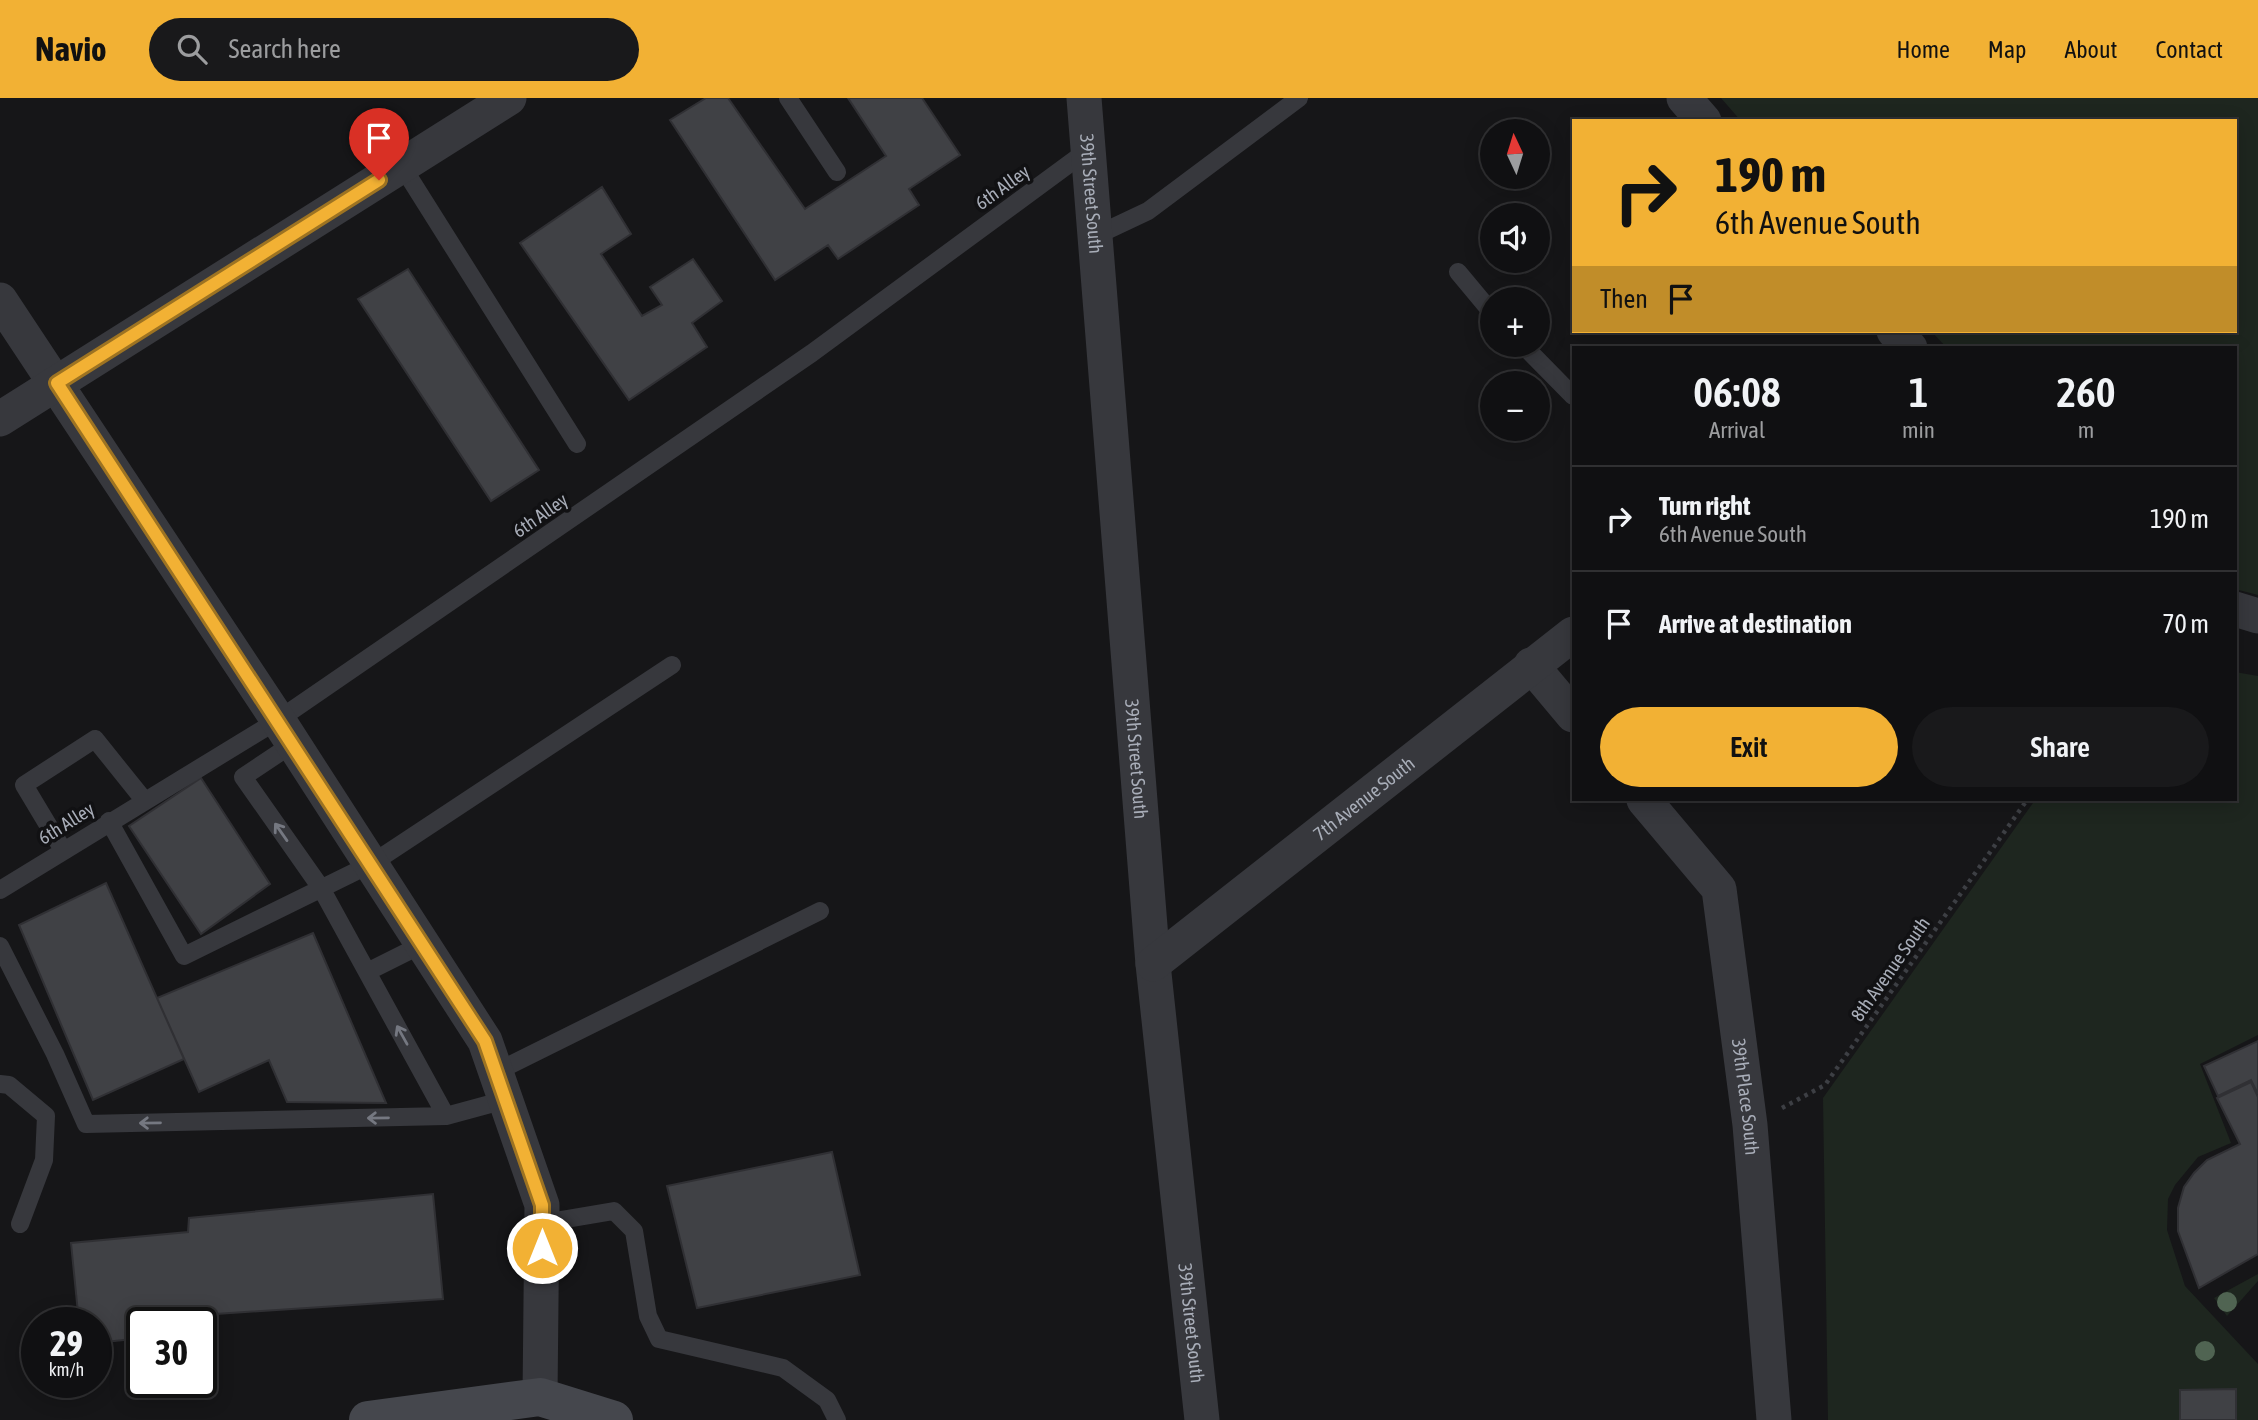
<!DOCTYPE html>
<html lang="en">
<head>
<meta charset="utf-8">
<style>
	:root { --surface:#101012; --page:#19191b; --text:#f1f3f6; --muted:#9c9d9f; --line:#303032; --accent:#f2b134 }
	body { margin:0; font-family:"Asap Condensed",sans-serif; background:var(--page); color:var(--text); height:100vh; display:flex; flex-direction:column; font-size:26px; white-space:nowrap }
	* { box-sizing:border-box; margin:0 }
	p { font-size:23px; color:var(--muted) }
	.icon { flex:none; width:38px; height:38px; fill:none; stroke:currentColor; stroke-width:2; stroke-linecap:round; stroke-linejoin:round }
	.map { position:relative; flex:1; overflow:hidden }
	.details { position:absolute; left:1572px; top:248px; width:665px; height:455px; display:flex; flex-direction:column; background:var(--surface); border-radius:0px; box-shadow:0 4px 18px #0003,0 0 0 2px var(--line) }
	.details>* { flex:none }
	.banner { position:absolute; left:1572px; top:21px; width:665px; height:214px; border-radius:0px; box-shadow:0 4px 18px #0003,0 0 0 2px var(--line); background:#f2b134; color:#111; overflow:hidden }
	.needle { width:46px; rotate:356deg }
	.buttons { position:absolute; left:1480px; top:21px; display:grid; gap:14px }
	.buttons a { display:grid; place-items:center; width:70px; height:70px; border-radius:50%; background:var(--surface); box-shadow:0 4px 18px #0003,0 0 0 2px var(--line); font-size:35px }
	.speed { position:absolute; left:21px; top:1209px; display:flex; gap:14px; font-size:35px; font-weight:700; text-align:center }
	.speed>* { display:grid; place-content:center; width:91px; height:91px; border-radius:50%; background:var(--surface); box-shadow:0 4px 18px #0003,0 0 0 2px var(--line); line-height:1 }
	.speed small { font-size:18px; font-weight:400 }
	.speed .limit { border:4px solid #111; border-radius:10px; background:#fff; color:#111 }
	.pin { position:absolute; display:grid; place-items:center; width:60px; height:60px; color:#fff; margin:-72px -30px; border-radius:50% 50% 50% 0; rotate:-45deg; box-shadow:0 0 7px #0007 }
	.pin .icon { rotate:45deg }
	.me { position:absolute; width:77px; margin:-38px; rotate:0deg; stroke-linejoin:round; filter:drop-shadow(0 0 5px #0008) }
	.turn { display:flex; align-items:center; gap:24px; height:147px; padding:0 28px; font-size:32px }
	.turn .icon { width:91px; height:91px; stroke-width:2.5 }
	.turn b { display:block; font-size:49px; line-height:60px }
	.then { display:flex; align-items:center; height:66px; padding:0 28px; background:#0003; gap:14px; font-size:26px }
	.eta { display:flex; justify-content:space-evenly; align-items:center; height:119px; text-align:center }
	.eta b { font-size:42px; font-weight:600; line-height:49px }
	.action { display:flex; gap:14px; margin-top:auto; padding:14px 28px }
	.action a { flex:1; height:80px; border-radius:42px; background:var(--accent); color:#111; font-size:28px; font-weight:600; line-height:80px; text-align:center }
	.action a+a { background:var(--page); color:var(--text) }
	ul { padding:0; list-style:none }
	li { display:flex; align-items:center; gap:21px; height:105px; padding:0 28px; border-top:2px solid var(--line) }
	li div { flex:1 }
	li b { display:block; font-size:26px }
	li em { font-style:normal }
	header { display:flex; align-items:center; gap:42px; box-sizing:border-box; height:98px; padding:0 35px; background:var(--accent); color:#111 }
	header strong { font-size:33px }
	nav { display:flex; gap:38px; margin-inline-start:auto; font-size:24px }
	.search { width:490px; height:63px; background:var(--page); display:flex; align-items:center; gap:18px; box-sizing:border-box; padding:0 24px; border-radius:38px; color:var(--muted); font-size:26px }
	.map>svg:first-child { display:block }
	.green { fill:#1e261f }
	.building { fill:#404145; stroke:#303034; stroke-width:2 }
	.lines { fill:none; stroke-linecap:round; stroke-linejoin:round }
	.path { stroke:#3d3f44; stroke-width:4.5; stroke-dasharray:3.5 5; stroke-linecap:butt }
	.lane { stroke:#37383d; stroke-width:18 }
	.street { stroke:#37383d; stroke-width:35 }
	.secondary { stroke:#45474d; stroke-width:38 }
	.tree { fill:#506452 }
	.oneway { stroke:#757881 }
	.route-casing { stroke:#9d7322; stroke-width:18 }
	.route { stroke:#f2b134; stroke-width:12 }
	.labels { text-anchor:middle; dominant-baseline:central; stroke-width:7; stroke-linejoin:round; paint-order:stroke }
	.street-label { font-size:19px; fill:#a8adb8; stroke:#111113 }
</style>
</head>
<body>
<header>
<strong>Navio</strong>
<div class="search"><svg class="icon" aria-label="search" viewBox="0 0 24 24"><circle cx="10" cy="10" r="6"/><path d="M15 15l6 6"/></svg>Search here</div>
<nav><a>Home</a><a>Map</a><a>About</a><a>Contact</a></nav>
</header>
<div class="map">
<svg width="2258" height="1322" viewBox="0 0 2258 1322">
	<rect width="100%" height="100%" fill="#161618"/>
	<path class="green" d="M1721 0H2258V497L2235 491V250H1947L1931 233H2235V23H1741Z
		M2235 574 2258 578V937L2200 966 2231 1045 2198 1059 2175 1087 2168 1101 2167 1132 2185 1188 2258 1266V1322H1828L1823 1000 2035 702H2235Z
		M2258 1176V1183L2227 1218 2214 1200Z"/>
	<path class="building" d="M706 0H728L805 111 886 58 848 0H922L960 57 909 91 919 107 838 161 828 147 775 182 670 22Z
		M602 89 631 136 601 156 642 218 662 207 650 189 693 161 722 203 692 225 707 249 629 302 520 145Z
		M408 171 539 372 491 403 358 201Z
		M201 680 270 786 201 836 129 728Z
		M106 785 184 961 93 1002 19 827Z
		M313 835 386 1005 287 1004 269 962 199 994 157 900Z
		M2258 943V996L2251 982 2218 998 2204 968Z
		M2251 984 2258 999V1156L2199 1190 2178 1133V1110L2184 1089 2194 1075 2207 1062 2240 1046 2217 1000Z
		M832 1054 860 1177 697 1210 667 1088Z
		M433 1096 443 1201 216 1216 217 1231 201 1233V1225H142V1240L96 1245V1225H79L71 1145 188 1134 189 1120Z
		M2236 1291V1322H2180V1292Z"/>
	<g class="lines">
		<path class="path" d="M1782 1010 1825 987 2027 702"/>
		<path class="lane" d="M788 0 837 74
			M402 68 577 346
			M1095 138 1148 113 1299 0
			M1458 174 1493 216
			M1523 247 1573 298
			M294 645 243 679 321 790 446 1018
			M109 723 184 858 371 766 672 567
			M63 752 24 687 95 641 144 702
			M0 792 278 622 812 255 1088 52
			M0 848 55 956 86 1026 446 1018 505 1002
			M367 874 423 846
			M496 974 820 813
			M0 986 9 987 46 1018 44 1062 20 1126
			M543 1125 614 1113 634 1133 648 1218 659 1241 783 1270 827 1302 837 1322"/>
		<g class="street">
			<path id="s1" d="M1084 0 1153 866 1202 1322"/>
			<path d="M1684 0 1704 23"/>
			<path d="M0 202 278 622 485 943 542 1107 540 1299"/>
			<path d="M1894 233 1910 250"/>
			<path d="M0 321 509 0"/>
			<path d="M2235 511 2258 518"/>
			<path d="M1531 567 1573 617"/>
			<path id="s2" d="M1644 702 1719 791 1750 1027 1774 1322"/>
			<path id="s3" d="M1153 866 1573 536"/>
		</g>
		<path class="secondary" d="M368 1322 540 1299 614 1322"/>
	</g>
	<g class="tree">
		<circle cx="2227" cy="1204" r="10"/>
		<circle cx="2205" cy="1253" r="10"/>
	</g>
	<defs><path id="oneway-shaft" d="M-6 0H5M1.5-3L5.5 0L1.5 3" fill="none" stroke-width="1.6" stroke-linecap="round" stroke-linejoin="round" transform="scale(1.75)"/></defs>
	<g class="oneway">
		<use href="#oneway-shaft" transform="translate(281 734) rotate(-125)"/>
		<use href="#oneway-shaft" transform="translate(402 937) rotate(-119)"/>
		<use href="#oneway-shaft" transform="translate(378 1020) rotate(179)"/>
		<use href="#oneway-shaft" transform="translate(150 1025) rotate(179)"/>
	</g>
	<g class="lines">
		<g class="route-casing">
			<path id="route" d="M379 82 57 285 485 943 542 1107V1150"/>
		</g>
		<use href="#route" class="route"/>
	</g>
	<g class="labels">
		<g class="street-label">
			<text transform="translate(1002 89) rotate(-36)">6th Alley</text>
			<text stroke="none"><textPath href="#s1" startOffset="96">39th Street South</textPath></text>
			<text transform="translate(540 417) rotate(-35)">6th Alley</text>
			<text stroke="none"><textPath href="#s1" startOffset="663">39th Street South</textPath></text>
			<text stroke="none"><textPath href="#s3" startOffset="268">7th Avenue South</textPath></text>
			<text transform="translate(66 725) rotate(-32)">6th Alley</text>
			<text transform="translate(1890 871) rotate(-55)">8th Avenue South</text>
			<text stroke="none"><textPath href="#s2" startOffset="326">39th Place South</textPath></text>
			<text stroke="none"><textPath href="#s1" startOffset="1230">39th Street South</textPath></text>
		</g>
	</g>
</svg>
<div class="buttons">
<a><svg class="needle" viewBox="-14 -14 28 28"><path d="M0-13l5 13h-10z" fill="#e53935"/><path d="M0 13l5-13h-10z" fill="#9c9d9f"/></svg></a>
<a><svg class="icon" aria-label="sound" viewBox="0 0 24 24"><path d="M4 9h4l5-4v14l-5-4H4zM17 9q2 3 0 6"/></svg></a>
<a>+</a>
<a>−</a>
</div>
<div class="speed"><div>29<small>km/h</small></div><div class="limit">30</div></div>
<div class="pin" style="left:379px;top:82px;background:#d93025"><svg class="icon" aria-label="arrive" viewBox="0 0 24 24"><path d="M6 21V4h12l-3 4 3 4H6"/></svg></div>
<svg class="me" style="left:542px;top:1150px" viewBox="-20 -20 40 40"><circle r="17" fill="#f2b134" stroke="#fff" stroke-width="3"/><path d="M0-11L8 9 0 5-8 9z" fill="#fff"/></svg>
<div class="banner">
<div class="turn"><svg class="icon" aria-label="right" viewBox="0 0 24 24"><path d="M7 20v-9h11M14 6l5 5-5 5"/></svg><div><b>190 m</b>6th Avenue South</div></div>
<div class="then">Then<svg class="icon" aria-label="arrive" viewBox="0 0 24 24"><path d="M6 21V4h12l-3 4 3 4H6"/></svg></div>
</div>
<section class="details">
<div class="eta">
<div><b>06:08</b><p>Arrival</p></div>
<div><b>1</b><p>min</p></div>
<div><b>260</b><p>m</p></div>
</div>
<ul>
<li><svg class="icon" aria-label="right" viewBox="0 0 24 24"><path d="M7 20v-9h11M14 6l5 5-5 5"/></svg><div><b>Turn right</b><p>6th Avenue South</p></div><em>190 m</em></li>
<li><svg class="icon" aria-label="arrive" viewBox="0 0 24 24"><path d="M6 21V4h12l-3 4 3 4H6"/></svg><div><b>Arrive at destination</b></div><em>70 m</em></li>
</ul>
<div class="action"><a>Exit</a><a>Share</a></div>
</section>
</div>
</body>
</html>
